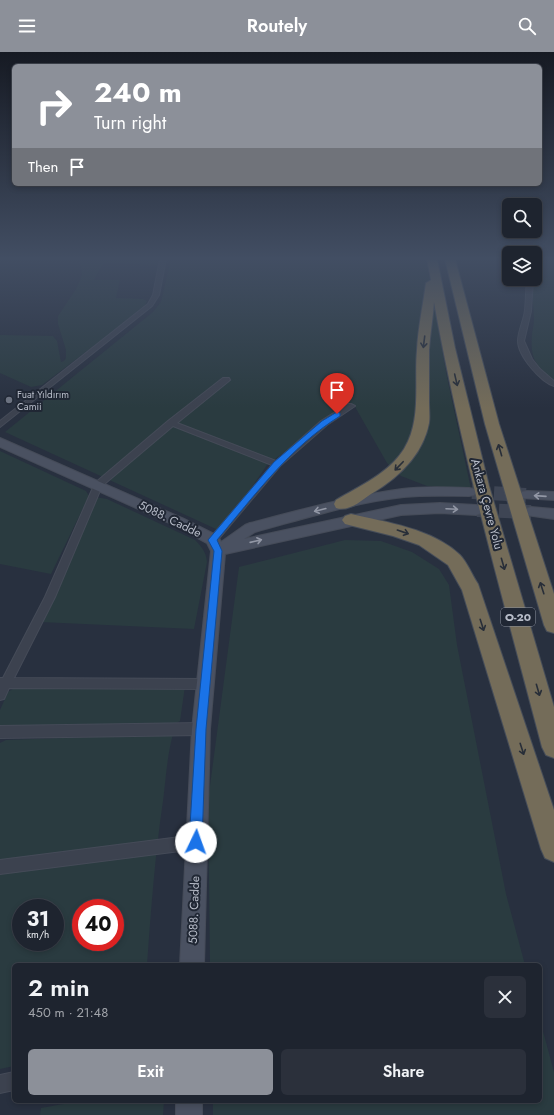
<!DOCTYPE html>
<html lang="en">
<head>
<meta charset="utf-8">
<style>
	:root { --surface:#1e242f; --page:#2b303b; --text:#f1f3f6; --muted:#a1a4aa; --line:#3c414b; --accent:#8c9099 }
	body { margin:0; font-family:Jost,sans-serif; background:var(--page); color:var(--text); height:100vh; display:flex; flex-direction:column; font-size:15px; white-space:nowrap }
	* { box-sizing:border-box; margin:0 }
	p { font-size:13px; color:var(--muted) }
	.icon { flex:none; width:22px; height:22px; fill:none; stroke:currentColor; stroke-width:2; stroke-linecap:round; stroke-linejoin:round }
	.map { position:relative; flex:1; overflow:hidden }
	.side { position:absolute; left:12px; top:911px; width:530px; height:140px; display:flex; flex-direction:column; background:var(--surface); border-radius:6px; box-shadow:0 2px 6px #0003,0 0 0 1px var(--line) }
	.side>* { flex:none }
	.top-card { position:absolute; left:12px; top:12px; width:530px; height:122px; border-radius:6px; box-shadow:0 2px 6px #0003,0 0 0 1px var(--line); background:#8c9099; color:#fff; overflow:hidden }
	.fabs { position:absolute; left:502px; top:146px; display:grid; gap:8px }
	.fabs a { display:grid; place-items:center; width:40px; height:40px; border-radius:6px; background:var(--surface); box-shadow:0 2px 6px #0003,0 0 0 1px var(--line); font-size:20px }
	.speed { position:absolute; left:12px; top:847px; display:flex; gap:8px; font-size:20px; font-weight:700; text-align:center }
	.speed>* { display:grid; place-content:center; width:52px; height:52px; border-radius:50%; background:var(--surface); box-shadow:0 2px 6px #0003,0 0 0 1px var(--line); line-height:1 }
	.speed small { font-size:10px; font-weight:400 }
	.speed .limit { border:6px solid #d22; background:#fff; color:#111 }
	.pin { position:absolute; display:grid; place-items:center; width:34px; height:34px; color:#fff; margin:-41px -17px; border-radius:50% 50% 50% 0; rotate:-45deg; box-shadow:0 0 4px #0007 }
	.pin .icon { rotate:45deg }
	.me { position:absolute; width:44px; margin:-22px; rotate:3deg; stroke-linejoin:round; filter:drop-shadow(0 0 3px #0008) }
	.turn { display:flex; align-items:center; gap:14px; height:84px; padding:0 16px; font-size:18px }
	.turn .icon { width:52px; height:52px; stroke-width:2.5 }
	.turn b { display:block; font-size:28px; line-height:34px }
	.then { display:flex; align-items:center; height:38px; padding:0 16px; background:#0003; gap:8px; font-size:15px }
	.round { display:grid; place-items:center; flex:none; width:42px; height:42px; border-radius:6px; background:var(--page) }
	.headline { display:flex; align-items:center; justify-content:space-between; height:68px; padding:0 16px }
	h1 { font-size:24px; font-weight:600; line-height:30px }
	.button { display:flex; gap:8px; margin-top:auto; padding:8px 16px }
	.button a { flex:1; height:46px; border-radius:6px; background:var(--accent); color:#fff; font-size:16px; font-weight:600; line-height:46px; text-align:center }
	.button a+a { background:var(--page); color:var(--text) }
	header { display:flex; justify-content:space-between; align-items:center; height:52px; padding:0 16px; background:var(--accent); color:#fff; font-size:18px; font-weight:600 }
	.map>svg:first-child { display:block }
	.green { fill:#2a3b40; fill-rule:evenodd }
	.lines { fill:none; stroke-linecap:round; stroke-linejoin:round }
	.secondary-tunnel { stroke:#3e4554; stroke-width:14; stroke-dasharray:14 8; stroke-linecap:butt }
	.street-casing { stroke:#454b58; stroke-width:2 }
	.secondary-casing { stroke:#454b58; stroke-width:2 }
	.highway-casing { stroke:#464d59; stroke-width:2 }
	.street { fill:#3c424f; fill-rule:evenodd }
	.secondary { fill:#4a5161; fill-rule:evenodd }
	.highway { fill:#746c59; fill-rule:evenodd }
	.oneway { stroke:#282e38 }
	.oneway2 { stroke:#9297a5 }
	.route { fill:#1a73e8; stroke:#114b97 }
	.worship-dot { fill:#6b7280; stroke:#202734; stroke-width:1.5 }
	.labels { text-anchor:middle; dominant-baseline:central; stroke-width:4; stroke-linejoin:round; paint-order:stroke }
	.far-poi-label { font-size:10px; fill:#b8bdc9; stroke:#202734; text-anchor:start }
	.shield { fill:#202734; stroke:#8a909c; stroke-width:1 }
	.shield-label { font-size:11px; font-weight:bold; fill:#b8bdc9 }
	.street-label { font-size:12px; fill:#b8bdc9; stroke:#202734 }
</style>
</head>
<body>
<header><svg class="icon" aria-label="menu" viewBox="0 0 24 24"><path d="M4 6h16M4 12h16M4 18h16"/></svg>Routely<svg class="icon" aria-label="search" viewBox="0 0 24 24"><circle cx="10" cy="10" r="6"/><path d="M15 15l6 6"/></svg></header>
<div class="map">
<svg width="554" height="1063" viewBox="0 0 554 1063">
	<rect width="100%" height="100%" fill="#28303f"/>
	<path class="green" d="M80 207H158L157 213 107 211 102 213 94 228H120L116 246 143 247 147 249 143 257 42 333 31 335 0 321V283L53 284 57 289 61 310 64 309 66 306V298L58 272V264L76 237 82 223Z
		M171 207H426L447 325 471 437 427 434 401 424 387 411 354 353 345 355 267 413 236 458 222 475 216 477 5 380 153 260 161 250Z
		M535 207H554V328C536 314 530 307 532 283 532 278 534 273 534 268 534 254 531 241 532 227H535Z
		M0 399 86 439 89 444 51 522 0 512Z
		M95 445 107 447 195 488C202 495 206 500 207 510L194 577 40 570Z
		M345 488 381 489 412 500 439 517 449 533 457 593 506 842 525 913H210L208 749 239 515Z
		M185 634 180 669 172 673 0 676V658L8 640 16 635Z
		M173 682C167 704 166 726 163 749 155 803 151 858 147 913H14V1014L0 1017V691L6 688ZM21 856H55V890H21ZM81 856H115V890H81Z
		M540 968 554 1020V1063H213V1049H540Z
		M80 1049H164L163 1063H40L41 1056Z"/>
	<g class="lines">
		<path class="secondary-tunnel" d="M472 440 526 443
			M477 458 531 460"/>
		<g class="street-casing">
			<path id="street" d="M160 207H166L159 243 152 254 0 375V369L148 252 153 243Z
				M527 227H533L531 259 524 289 532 307 540 317 554 329V334C541 330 518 304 518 289 518 279 524 268 525 258 526 248 526 237 527 227Z
				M223 326H229L230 328 177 371 276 409 321 369 348 352H351L355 354 327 373 280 414 216 490H210L208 488 210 486 272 413 173 374 102 434 55 545 14 626 205 627 209 628 211 632 209 636 205 637 9 636 4 647 0 648V626H3L45 545 95 431 168 369Z
				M201 671 205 673 207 677 205 681 201 683 0 686V674Z
				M196 783 201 785 203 790 201 795 196 797 0 822V808Z
				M14 1020V1038L0 1041V1023Z"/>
		</g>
		<g class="secondary-casing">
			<path id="secondary" d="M0 386 184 467 218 484 221 490 245 473 250 471C300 458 350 444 402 437 424 434 447 435 469 436L474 437 476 440 474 443 469 444C447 444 426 443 404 445 355 450 303 467 255 480L244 487 401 453 440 451 476 453 481 455 483 458 481 461 476 463 440 461 401 463 225 502 210 677 204 913H180L192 677 211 499 207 491 174 473 0 395Z
				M527 439 554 440V448L522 446 520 443 522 440Z
				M531 455 554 457V467L526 463 524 460 526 457Z
				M176 1049H202V1063H176Z"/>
		</g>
		<g class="highway-casing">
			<path id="highway" d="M427 207H437L455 296 489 434 554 655V706L546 703 542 695C503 547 461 400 434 250 433 266 430 282 429 298 429 315 429 333 429 350 429 357 430 365 429 371 423 403 398 426 371 442 361 449 349 460 336 456L334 452 336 448C360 434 389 421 404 397 422 368 414 330 417 298 418 276 423 253 426 231L431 228Z
				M445 207H455L499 372 554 542V581L547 579 544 573 485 372Z
				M351 462C386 470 433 477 460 503 467 510 472 523 478 532L554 758V810L545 806 541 797 462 538 448 513 419 493 393 484 345 472 342 468 345 464Z"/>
		</g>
		<use href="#street" class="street"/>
		<use href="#secondary" class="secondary"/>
		<use href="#highway" class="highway"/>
	</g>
	<defs><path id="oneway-shaft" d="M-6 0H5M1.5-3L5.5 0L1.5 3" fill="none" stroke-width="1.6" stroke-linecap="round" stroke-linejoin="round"/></defs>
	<g class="oneway">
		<use href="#oneway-shaft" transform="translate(424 290) rotate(97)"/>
		<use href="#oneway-shaft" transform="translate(456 328) rotate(77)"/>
		<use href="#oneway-shaft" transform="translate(500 398) rotate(-106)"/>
		<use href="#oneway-shaft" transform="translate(399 414) rotate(134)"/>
		<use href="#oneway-shaft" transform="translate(403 480) rotate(19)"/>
		<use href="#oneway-shaft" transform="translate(503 512) rotate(74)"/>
		<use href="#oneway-shaft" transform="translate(542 536) rotate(-108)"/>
		<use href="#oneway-shaft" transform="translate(482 573) rotate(72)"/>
		<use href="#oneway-shaft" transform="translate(538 638) rotate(74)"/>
		<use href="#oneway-shaft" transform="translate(522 697) rotate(72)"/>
	</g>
	<g class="oneway2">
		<use href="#oneway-shaft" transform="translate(540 444) rotate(-176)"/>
		<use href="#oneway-shaft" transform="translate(452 457) rotate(3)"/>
		<use href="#oneway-shaft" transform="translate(320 458) rotate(166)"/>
		<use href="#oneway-shaft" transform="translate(256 489) rotate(-13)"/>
	</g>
	<linearGradient id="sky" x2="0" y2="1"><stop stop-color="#161a23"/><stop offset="0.58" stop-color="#424e63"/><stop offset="1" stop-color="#424e63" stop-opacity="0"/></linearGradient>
	<rect width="554" height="356" fill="url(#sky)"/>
	<path class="route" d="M337 360 340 361V364C290 395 254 444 217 488L222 499 206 677 202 790 200 794 196 796 191 794 189 790 196 677 214 499 208 488 274 410 322 369Z"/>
	<circle class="worship-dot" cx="9" cy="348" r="4"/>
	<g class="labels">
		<g class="far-poi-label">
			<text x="17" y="342">Fuat Yıldırım<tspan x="17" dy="12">Camii</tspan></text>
		</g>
		<rect class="shield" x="501" y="556" width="34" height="18" rx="3"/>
		<g class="shield-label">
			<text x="518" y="565">O-20</text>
		</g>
		<g class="street-label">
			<text transform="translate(487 452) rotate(75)">Ankara Çevre Yolu</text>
			<text transform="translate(170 467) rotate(26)">5088. Cadde</text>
			<text transform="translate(194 858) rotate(-88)">5088. Cadde</text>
		</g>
	</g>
</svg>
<div class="fabs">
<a><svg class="icon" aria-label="search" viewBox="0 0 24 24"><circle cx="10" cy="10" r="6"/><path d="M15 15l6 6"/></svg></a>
<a><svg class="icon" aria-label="layers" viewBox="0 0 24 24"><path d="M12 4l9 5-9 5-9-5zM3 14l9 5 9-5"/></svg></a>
</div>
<div class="speed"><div>31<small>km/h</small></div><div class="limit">40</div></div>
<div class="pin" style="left:337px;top:362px;background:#d93025"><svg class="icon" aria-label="arrive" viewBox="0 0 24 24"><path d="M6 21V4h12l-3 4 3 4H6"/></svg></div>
<svg class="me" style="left:196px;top:790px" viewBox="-20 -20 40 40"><circle r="19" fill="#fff"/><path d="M0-13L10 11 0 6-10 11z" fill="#1a73e8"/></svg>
<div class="top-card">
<div class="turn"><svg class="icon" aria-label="right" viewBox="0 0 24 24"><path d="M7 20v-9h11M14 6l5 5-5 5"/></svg><div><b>240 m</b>Turn right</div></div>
<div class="then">Then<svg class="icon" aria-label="arrive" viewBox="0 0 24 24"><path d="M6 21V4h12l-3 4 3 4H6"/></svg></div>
</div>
<section class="side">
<div class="headline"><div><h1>2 min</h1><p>450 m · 21:48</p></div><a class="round"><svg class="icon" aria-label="close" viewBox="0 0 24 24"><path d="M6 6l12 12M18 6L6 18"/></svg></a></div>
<div class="button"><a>Exit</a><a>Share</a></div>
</section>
</div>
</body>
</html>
